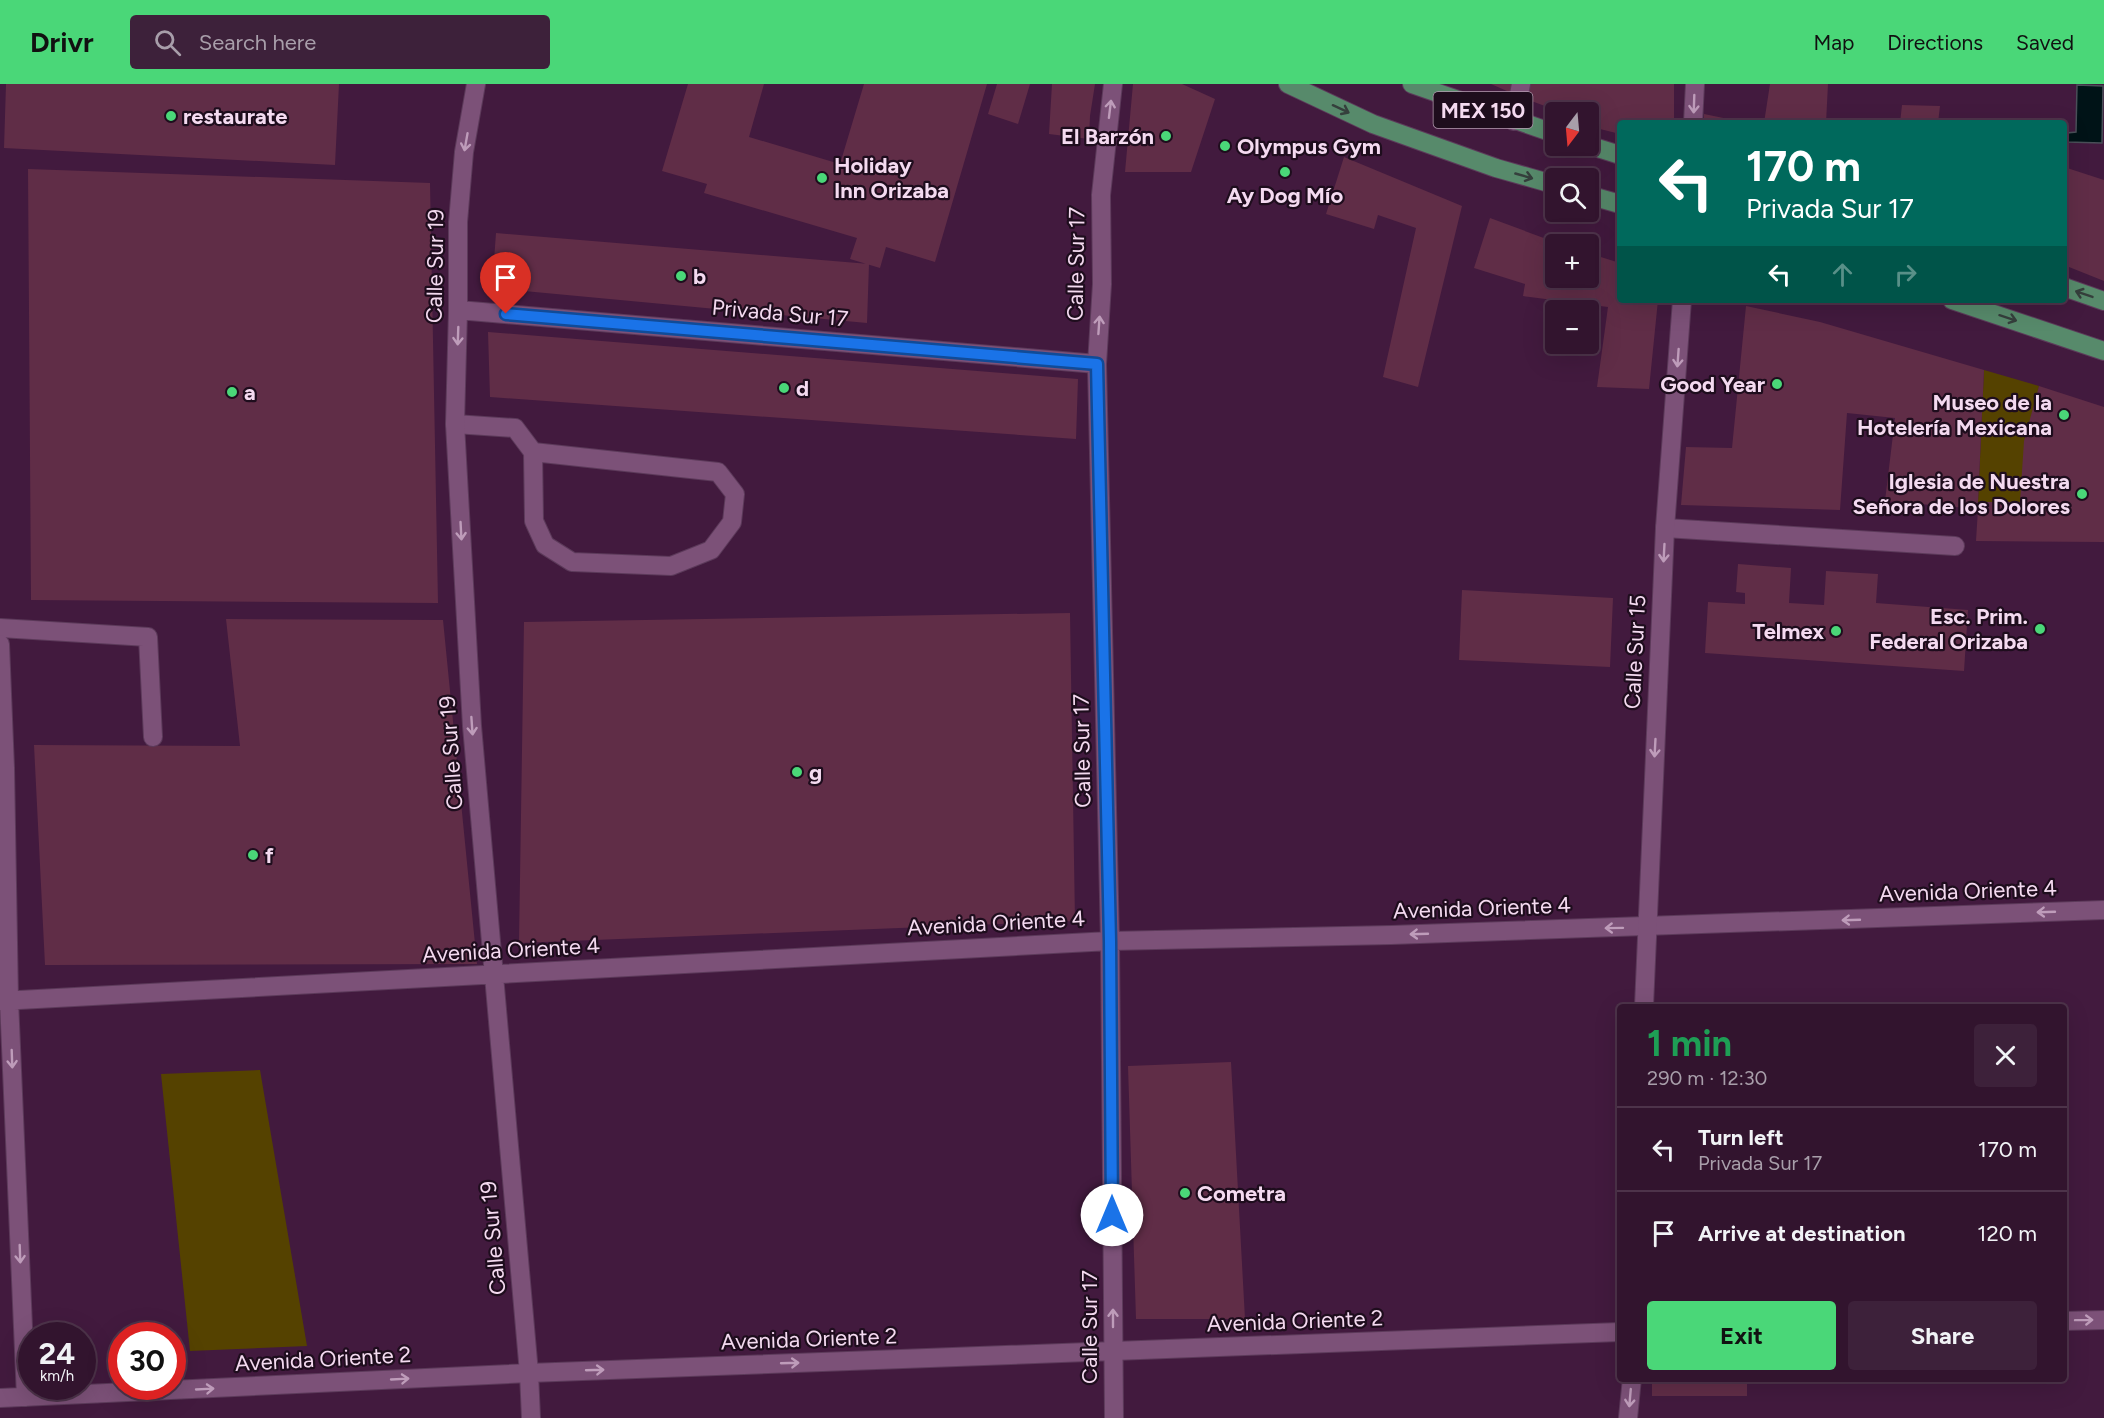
<!DOCTYPE html>
<html lang="en">
<head>
<meta charset="utf-8">
<style>
	:root { --surface:#32142e; --page:#3d213a; --text:#f1f3f6; --muted:#a89eaa; --line:#4d334a; --accent:#4ad778 }
	body { margin:0; font-family:Figtree,sans-serif; background:var(--page); color:var(--text); height:100vh; display:flex; flex-direction:column; font-size:22px; white-space:nowrap }
	* { box-sizing:border-box; margin:0 }
	p { font-size:20px; color:var(--muted) }
	.icon { flex:none; width:33px; height:33px; fill:none; stroke:currentColor; stroke-width:2; stroke-linecap:round; stroke-linejoin:round }
	.map { position:relative; flex:1; overflow:hidden }
	.sheet { position:absolute; left:1617px; top:920px; width:450px; height:378px; display:flex; flex-direction:column; background:var(--surface); border-radius:6px; box-shadow:0 6px 24px #0002,0 0 0 2px var(--line) }
	.sheet>* { flex:none }
	.guide { position:absolute; left:1617px; top:36px; width:450px; height:183px; border-radius:6px; box-shadow:0 6px 24px #0002,0 0 0 2px var(--line); background:#00695c; color:#fff; overflow:hidden }
	.needle { width:39px; rotate:196deg }
	.controls { position:absolute; left:1545px; top:18px; display:grid; gap:12px }
	.controls a { display:grid; place-items:center; width:54px; height:54px; border-radius:6px; background:var(--surface); box-shadow:0 6px 24px #0002,0 0 0 2px var(--line); font-size:30px }
	.speed { position:absolute; left:18px; top:1238px; display:flex; gap:12px; font-size:30px; font-weight:700; text-align:center }
	.speed>* { display:grid; place-content:center; width:78px; height:78px; border-radius:50%; background:var(--surface); box-shadow:0 6px 24px #0002,0 0 0 2px var(--line); line-height:1 }
	.speed small { font-size:15px; font-weight:400 }
	.speed .limit { border:9px solid #d22; background:#fff; color:#111 }
	.pin { position:absolute; display:grid; place-items:center; width:51px; height:51px; color:#fff; margin:-62px -26px; border-radius:50% 50% 50% 0; rotate:-45deg; box-shadow:0 0 6px #0007 }
	.pin .icon { rotate:45deg }
	.me { position:absolute; width:66px; margin:-33px; rotate:0deg; stroke-linejoin:round; filter:drop-shadow(0 0 4px #0008) }
	.turn { display:flex; align-items:center; gap:21px; height:126px; padding:0 30px; font-size:27px }
	.turn .icon { width:78px; height:78px; stroke-width:2.5 }
	.turn b { display:block; font-size:42px; line-height:51px }
	.lanes { display:flex; align-items:center; height:57px; padding:0 30px; background:#0003; justify-content:center; gap:30px; direction:ltr }
	.lanes .off { opacity:.35 }
	.round { display:grid; place-items:center; flex:none; width:63px; height:63px; border-radius:6px; background:var(--page) }
	.head { display:flex; align-items:center; justify-content:space-between; height:102px; padding:0 30px }
	h1 { font-size:36px; font-weight:700; line-height:45px; color:#1e9e55 }
	.cta { display:flex; gap:12px; margin-top:auto; padding:12px 30px }
	.cta a { flex:1; height:69px; border-radius:6px; background:var(--accent); color:#111; font-size:24px; font-weight:700; line-height:69px; text-align:center }
	.cta a+a { background:var(--page); color:var(--text) }
	ul { padding:0; list-style:none }
	li { display:flex; align-items:center; gap:18px; height:84px; padding:0 30px; border-top:2px solid var(--line) }
	li div { flex:1 }
	li b { display:block; font-size:22px }
	li em { font-style:normal }
	header { display:flex; align-items:center; gap:36px; box-sizing:border-box; height:84px; padding:0 30px; background:var(--accent); color:#111 }
	header strong { font-size:28px }
	nav { display:flex; gap:33px; margin-inline-start:auto; font-size:21px }
	.search { width:420px; height:54px; background:var(--page); display:flex; align-items:center; gap:15px; box-sizing:border-box; padding:0 21px; border-radius:6px; color:var(--muted); font-size:22px }
	.map>svg:first-child { display:block }
	.green { fill:#554200 }
	.water { fill:#001317; stroke:#494f58; stroke-width:1.5 }
	.building { fill:#602d47 }
	.lines { fill:none; stroke-linecap:round; stroke-linejoin:round }
	.lane-casing { stroke:#5c3a5a; stroke-width:20 }
	.street-casing { stroke:#5c3a5a; stroke-width:20 }
	.secondary-casing { stroke:#5c3a5a; stroke-width:20 }
	.primary-casing { stroke:#5c3a5a; stroke-width:20 }
	.lane { stroke:#7c5178; stroke-width:18 }
	.street { stroke:#7c5178; stroke-width:18 }
	.secondary { stroke:#7c5178; stroke-width:18 }
	.primary { stroke:#578a6b; stroke-width:18 }
	.oneway { stroke:#be9cba }
	.oneway2 { stroke:#353f3c }
	.route-casing { stroke:#114b97; stroke-width:15 }
	.route { stroke:#1a73e8; stroke-width:10 }
	.poi-dot { fill:#4ad778; stroke:#1e0d1d; stroke-width:2 }
	.labels { text-anchor:middle; dominant-baseline:central; stroke-width:4.5; stroke-linejoin:round; paint-order:stroke }
	.shield { fill:#1e0d1d; stroke:#b49cb1; stroke-width:1.5 }
	.shield-label { font-size:21px; font-weight:bold; fill:#f4daf0 }
	.poi-label { font-size:22px; font-weight:bold; fill:#f4daf0; stroke:#1e0d1d; text-anchor:start }
	.street-label { font-size:22px; fill:#f4daf0; stroke:#1e0d1d }
</style>
</head>
<body>
<header>
<strong>Drivr</strong>
<div class="search"><svg class="icon" aria-label="search" viewBox="0 0 24 24"><circle cx="10" cy="10" r="6"/><path d="M15 15l6 6"/></svg>Search here</div>
<nav><a>Map</a><a>Directions</a><a>Saved</a></nav>
</header>
<div class="map">
<svg width="2104" height="1334" viewBox="0 0 2104 1334">
	<rect width="100%" height="100%" fill="#421a3e"/>
	<path class="green" d="M1984 286 2039 302 2020 418H1978Z
		M260 986 307 1262 190 1267 161 990Z"/>
	<path class="water" d="M2077 1 2103 2 2102 59 2067 58V49L2076 48Z"/>
	<path class="building" d="M6 0H339L335 81 4 64Z
		M688 0H764L749 53 840 80 864 0H987L935 178 886 163 880 184 850 175 857 154 704 109 707 100 662 87Z
		M997 0H1030L1018 40 988 30Z
		M1052 0H1095L1090 32 1089 55 1049 50Z
		M1133 0H1182L1215 15 1191 88H1125Z
		M1491 0H1518L1516 11Z
		M1524 0H1674V39H1620V50L1588 42V28H1561L1521 13Z
		M1770 0H1828L1826 39H1764Z
		M1902 21 1940 22 1938 39H1900Z
		M1704 30 1743 38V39H1704Z
		M1344 73 1462 122 1418 303 1383 293 1416 144 1378 131 1374 145 1326 130Z
		M2064 83 2104 96V197L2064 181Z
		M28 85 430 99 438 519 31 516Z
		M1490 134 1560 160H1556V194H1588V169L1620 179V216H1658L1649 305 1597 303 1608 223 1523 212 1525 200 1474 184Z
		M496 149 869 180 867 239 492 204Z
		M1746 222 1820 238 1984 286 1978 418H2020L2024 357 2039 302 2104 323V458L1976 457 1978 425 1885 417 1895 334 1847 329 1840 426 1681 421 1686 363 1732 364Z
		M488 248 1078 295 1076 355 490 313Z
		M1738 480 1791 484 1789 519 1824 521 1826 487 1878 490 1876 519 1968 526 1964 587 1705 569 1708 518 1745 520V509L1736 508Z
		M1462 506 1613 514 1610 583 1459 576Z
		M1070 529 1075 837 519 859 524 538Z
		M226 535 443 536 477 880 45 881 34 661 240 662Z
		M1231 978 1245 1235H1136L1128 982Z
		M1652 1294H1747V1312H1652Z"/>
	<g class="lines">
		<g class="lane-casing">
			<path id="lane" d="M455 340 515 344 533 368 718 388 735 410 732 438 711 466 671 482 572 478 545 461 534 437 533 368
				M0 544 148 553 153 653"/>
		</g>
		<g class="street-casing">
			<path id="street" d="M476 0 464 68 458 138V226L455 340 472 642 529 1289 531 1334
				M1113 0 1101 111 1102 200 1097 280 1110 857 1114 1334
				M1514 37 1521 0
				M458 226 1097 280
				M1665 444 1955 462
				M0 560 5 684 9 916 26 1313
				M0 917 1110 857 1391 851 2104 826
				M2064 1237 2104 1236
				M0 1314 529 1289 1620 1248"/>
		</g>
		<g class="secondary-casing">
			<path id="secondary" d="M1693 39 1695 0
				M1644 922 1665 444 1682 216
				M1628 1334 1632 1294"/>
		</g>
		<g class="primary-casing">
			<path id="primary" d="M1288 0 1373 40 1496 84 1556 101
				M1412 0 1556 50
				M1588 61 1620 71
				M1588 111 1620 120
				M2064 203 2104 217
				M1952 216 2104 267"/>
		</g>
		<use href="#lane" class="lane"/>
		<use href="#street" class="street"/>
		<use href="#secondary" class="secondary"/>
		<use href="#primary" class="primary"/>
	</g>
	<defs><path id="oneway-shaft" d="M-6 0H5M1.5-3L5.5 0L1.5 3" fill="none" stroke-width="1.6" stroke-linecap="round" stroke-linejoin="round" transform="scale(1.5)"/></defs>
	<g class="oneway">
		<use href="#oneway-shaft" transform="translate(1694 20) rotate(92)"/>
		<use href="#oneway-shaft" transform="translate(1110 25) rotate(-83)"/>
		<use href="#oneway-shaft" transform="translate(466 58) rotate(100)"/>
		<use href="#oneway-shaft" transform="translate(1099 241) rotate(-86)"/>
		<use href="#oneway-shaft" transform="translate(458 252) rotate(92)"/>
		<use href="#oneway-shaft" transform="translate(1678 274) rotate(94)"/>
		<use href="#oneway-shaft" transform="translate(461 447) rotate(87)"/>
		<use href="#oneway-shaft" transform="translate(1664 469) rotate(93)"/>
		<use href="#oneway-shaft" transform="translate(472 642) rotate(86)"/>
		<use href="#oneway-shaft" transform="translate(1655 664) rotate(93)"/>
		<use href="#oneway-shaft" transform="translate(2046 828) rotate(178)"/>
		<use href="#oneway-shaft" transform="translate(1851 836) rotate(178)"/>
		<use href="#oneway-shaft" transform="translate(1614 844) rotate(179)"/>
		<use href="#oneway-shaft" transform="translate(1419 850) rotate(178)"/>
		<use href="#oneway-shaft" transform="translate(12 975) rotate(88)"/>
		<use href="#oneway-shaft" transform="translate(20 1170) rotate(88)"/>
		<use href="#oneway-shaft" transform="translate(1113 1234) rotate(-90)"/>
		<use href="#oneway-shaft" transform="translate(2084 1236) rotate(-1)"/>
		<use href="#oneway-shaft" transform="translate(790 1279) rotate(-2)"/>
		<use href="#oneway-shaft" transform="translate(595 1286) rotate(-2)"/>
		<use href="#oneway-shaft" transform="translate(400 1295) rotate(-3)"/>
		<use href="#oneway-shaft" transform="translate(205 1305) rotate(-3)"/>
		<use href="#oneway-shaft" transform="translate(1630 1314) rotate(95)"/>
	</g>
	<g class="oneway2">
		<use href="#oneway-shaft" transform="translate(1341 25) rotate(25)"/>
		<use href="#oneway-shaft" transform="translate(1524 92) rotate(16)"/>
		<use href="#oneway-shaft" transform="translate(2084 210) rotate(-161)"/>
		<use href="#oneway-shaft" transform="translate(2008 234) rotate(18)"/>
	</g>
	<g class="lines">
		<g class="route-casing">
			<path id="route" d="M506 230 1097 280 1110 857 1112 1131"/>
		</g>
		<use href="#route" class="route"/>
	</g>
	<g class="poi-dot">
		<circle cx="171" cy="32" r="6"/>
		<circle cx="1166" cy="52" r="6"/>
		<circle cx="1225" cy="62" r="6"/>
		<circle cx="1285" cy="88" r="6"/>
		<circle cx="822" cy="94" r="6"/>
		<circle cx="681" cy="192" r="6"/>
		<circle cx="1777" cy="300" r="6"/>
		<circle cx="784" cy="304" r="6"/>
		<circle cx="232" cy="308" r="6"/>
		<circle cx="2064" cy="331" r="6"/>
		<circle cx="2082" cy="410" r="6"/>
		<circle cx="2040" cy="545" r="6"/>
		<circle cx="1836" cy="547" r="6"/>
		<circle cx="797" cy="688" r="6"/>
		<circle cx="253" cy="771" r="6"/>
		<circle cx="1185" cy="1109" r="6"/>
	</g>
	<g class="labels">
		<rect class="shield" x="1433.5" y="8" width="99" height="36" rx="4.5"/>
		<g class="shield-label">
			<text x="1483" y="26">MEX 150</text>
		</g>
		<g class="poi-label">
			<text x="183" y="32">restaurate</text>
			<text x="1154" y="52" text-anchor="end">El Barzón</text>
			<text x="1237" y="62">Olympus Gym</text>
			<text x="834" y="81">Holiday<tspan x="834" dy="25">Inn Orizaba</tspan></text>
			<text x="1285" y="111" text-anchor="middle">Ay Dog Mío</text>
			<text x="693" y="192">b</text>
			<text x="1765" y="300" text-anchor="end">Good Year</text>
			<text x="796" y="304">d</text>
			<text x="244" y="308">a</text>
			<text x="2052" y="318" text-anchor="end">Museo de la<tspan x="2052" dy="25">Hotelería Mexicana</tspan></text>
			<text x="2070" y="397" text-anchor="end">Iglesia de Nuestra<tspan x="2070" dy="25">Señora de los Dolores</tspan></text>
			<text x="2028" y="532" text-anchor="end">Esc. Prim.<tspan x="2028" dy="25">Federal Orizaba</tspan></text>
			<text x="1824" y="547" text-anchor="end">Telmex</text>
			<text x="809" y="688">g</text>
			<text x="265" y="771">f</text>
			<text x="1197" y="1109">Cometra</text>
		</g>
		<g class="street-label">
			<text transform="translate(1076 180) rotate(-89)">Calle Sur 17</text>
			<text transform="translate(435 182) rotate(-89)">Calle Sur 19</text>
			<text transform="translate(780 229) rotate(5)">Privada Sur 17</text>
			<text transform="translate(1635 568) rotate(-87)">Calle Sur 15</text>
			<text transform="translate(1082 667) rotate(-91)">Calle Sur 17</text>
			<text transform="translate(451 669) rotate(-94)">Calle Sur 19</text>
			<text transform="translate(1968 807) rotate(-2)">Avenida Oriente 4</text>
			<text transform="translate(1482 824) rotate(-2)">Avenida Oriente 4</text>
			<text transform="translate(996 839) rotate(-3)">Avenida Oriente 4</text>
			<text transform="translate(511 866) rotate(-3)">Avenida Oriente 4</text>
			<text transform="translate(493 1154) rotate(-95)">Calle Sur 19</text>
			<text transform="translate(1295 1237) rotate(-2)">Avenida Oriente 2</text>
			<text transform="translate(1089 1243) rotate(-90)">Calle Sur 17</text>
			<text transform="translate(809 1255) rotate(-2)">Avenida Oriente 2</text>
			<text transform="translate(323 1275) rotate(-3)">Avenida Oriente 2</text>
		</g>
	</g>
</svg>
<div class="controls">
<a><svg class="needle" viewBox="-14 -14 28 28"><path d="M0-13l5 13h-10z" fill="#e53935"/><path d="M0 13l5-13h-10z" fill="#a89eaa"/></svg></a>
<a><svg class="icon" aria-label="search" viewBox="0 0 24 24"><circle cx="10" cy="10" r="6"/><path d="M15 15l6 6"/></svg></a>
<a>+</a>
<a>−</a>
</div>
<div class="speed"><div>24<small>km/h</small></div><div class="limit">30</div></div>
<div class="pin" style="left:506px;top:230px;background:#d93025"><svg class="icon" aria-label="arrive" viewBox="0 0 24 24"><path d="M6 21V4h12l-3 4 3 4H6"/></svg></div>
<svg class="me" style="left:1112px;top:1131px" viewBox="-20 -20 40 40"><circle r="19" fill="#fff"/><path d="M0-13L10 11 0 6-10 11z" fill="#1a73e8"/></svg>
<div class="guide">
<div class="turn"><svg class="icon" aria-label="left" viewBox="0 0 24 24"><path d="M17 20v-9H6M10 6l-5 5 5 5"/></svg><div><b>170 m</b>Privada Sur 17</div></div>
<div class="lanes"><svg class="icon" aria-label="left" viewBox="0 0 24 24"><path d="M17 20v-9H6M10 6l-5 5 5 5"/></svg><svg class="icon off" aria-label="ahead" viewBox="0 0 24 24"><path d="M12 20V5M6 11l6-6 6 6"/></svg><svg class="icon off" aria-label="right" viewBox="0 0 24 24"><path d="M7 20v-9h11M14 6l5 5-5 5"/></svg></div>
</div>
<section class="sheet">
<div class="head"><div><h1>1 min</h1><p>290 m · 12:30</p></div><a class="round"><svg class="icon" aria-label="close" viewBox="0 0 24 24"><path d="M6 6l12 12M18 6L6 18"/></svg></a></div>
<ul>
<li><svg class="icon" aria-label="left" viewBox="0 0 24 24"><path d="M17 20v-9H6M10 6l-5 5 5 5"/></svg><div><b>Turn left</b><p>Privada Sur 17</p></div><em>170 m</em></li>
<li><svg class="icon" aria-label="arrive" viewBox="0 0 24 24"><path d="M6 21V4h12l-3 4 3 4H6"/></svg><div><b>Arrive at destination</b></div><em>120 m</em></li>
</ul>
<div class="cta"><a>Exit</a><a>Share</a></div>
</section>
</div>
</body>
</html>
